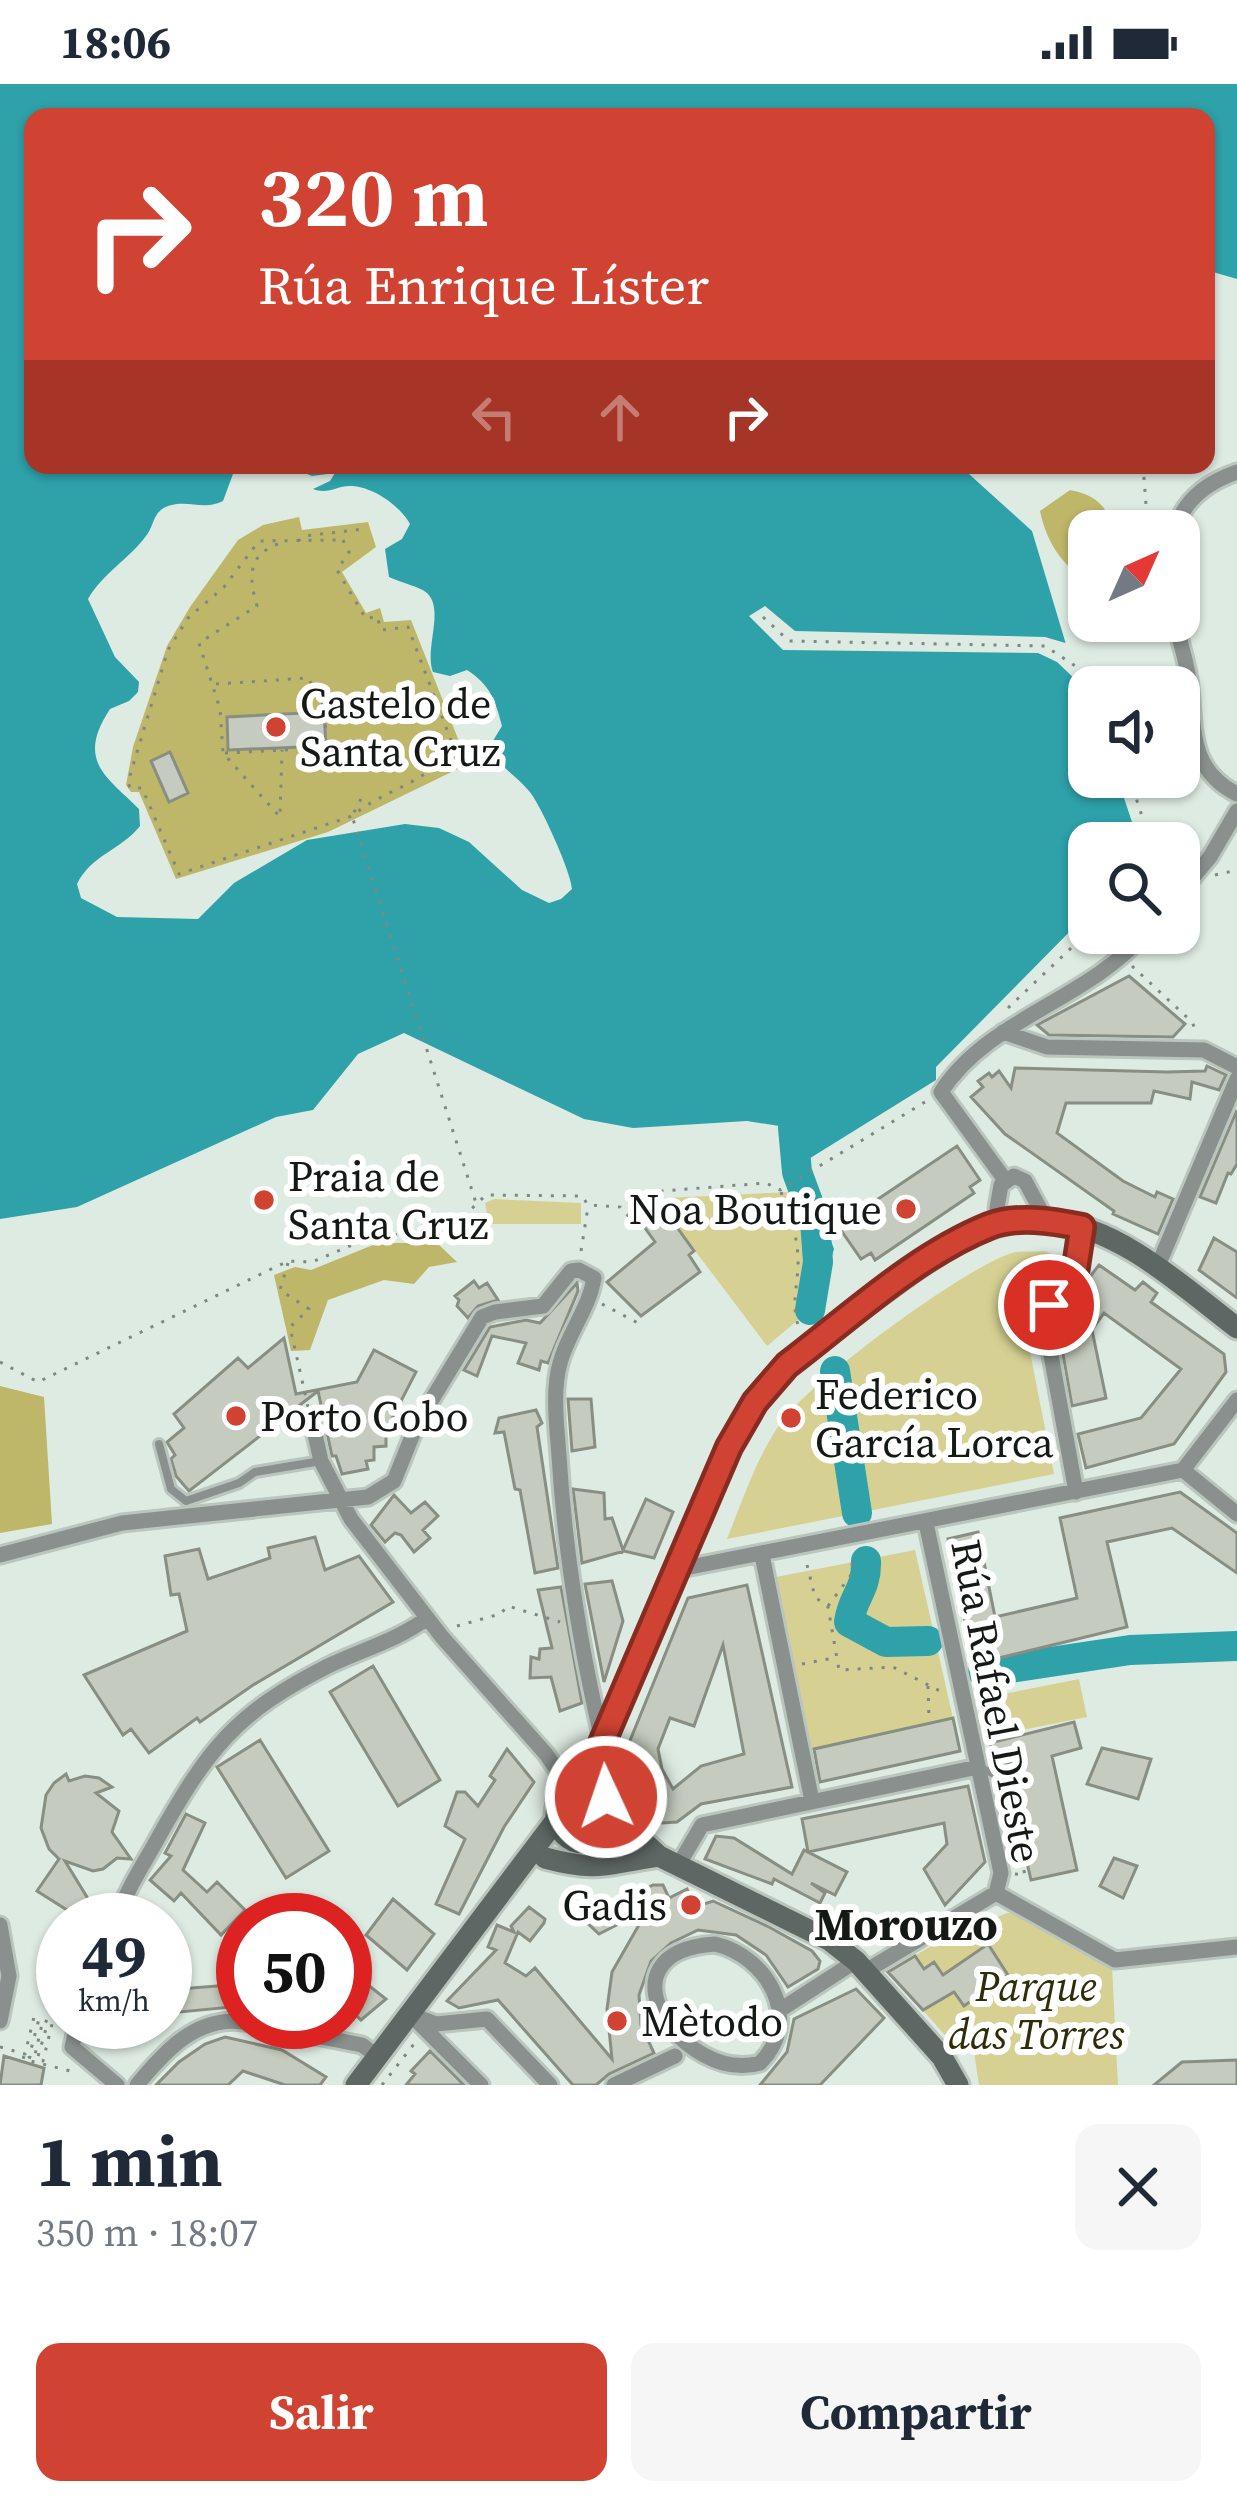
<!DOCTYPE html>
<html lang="es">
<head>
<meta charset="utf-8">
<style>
	:root { --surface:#fff; --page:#f6f6f7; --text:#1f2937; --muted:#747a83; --accent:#d04333 }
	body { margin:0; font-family:"Source Serif 4",serif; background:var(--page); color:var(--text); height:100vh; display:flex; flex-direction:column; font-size:45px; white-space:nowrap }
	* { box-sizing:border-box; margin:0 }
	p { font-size:39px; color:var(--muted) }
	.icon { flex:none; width:66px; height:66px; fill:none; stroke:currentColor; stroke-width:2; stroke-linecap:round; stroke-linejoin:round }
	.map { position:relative; height:2001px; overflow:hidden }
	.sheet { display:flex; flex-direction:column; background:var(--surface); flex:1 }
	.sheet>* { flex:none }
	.hud { position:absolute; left:24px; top:24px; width:1191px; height:366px; border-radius:24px; box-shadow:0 3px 9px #0004; background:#d04333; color:#fff; overflow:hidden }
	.needle { width:78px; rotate:45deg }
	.controls { position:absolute; left:1068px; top:426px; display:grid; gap:24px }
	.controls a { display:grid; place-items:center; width:132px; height:132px; border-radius:24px; background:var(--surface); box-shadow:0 3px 9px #0004; font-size:60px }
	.speed { position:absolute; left:36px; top:1809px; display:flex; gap:24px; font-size:60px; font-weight:700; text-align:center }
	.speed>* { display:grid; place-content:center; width:156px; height:156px; border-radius:50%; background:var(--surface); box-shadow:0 3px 9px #0004; line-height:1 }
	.speed small { font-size:30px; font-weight:400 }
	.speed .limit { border:18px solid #d22; background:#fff; color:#111 }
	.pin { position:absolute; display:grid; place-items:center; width:102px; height:102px; color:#fff; margin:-51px; border:6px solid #fff; border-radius:50%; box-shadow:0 3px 12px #0007 }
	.me { position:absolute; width:132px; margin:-66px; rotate:357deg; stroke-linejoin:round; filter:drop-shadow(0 0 9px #0008) }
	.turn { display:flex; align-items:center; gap:42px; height:252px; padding:0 36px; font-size:54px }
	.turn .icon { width:156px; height:156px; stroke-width:2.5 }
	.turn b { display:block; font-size:84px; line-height:102px }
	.lanes { display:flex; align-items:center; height:114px; padding:0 36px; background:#0003; justify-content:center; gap:60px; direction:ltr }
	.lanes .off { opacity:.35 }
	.round { display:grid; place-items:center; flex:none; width:126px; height:126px; border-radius:24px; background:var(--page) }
	.headline { display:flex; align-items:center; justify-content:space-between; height:204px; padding:0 36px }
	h1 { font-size:72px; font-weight:700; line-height:90px }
	.action { display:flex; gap:24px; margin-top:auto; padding:24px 36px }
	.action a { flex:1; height:138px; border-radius:24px; background:var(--accent); color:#fff; font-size:48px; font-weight:700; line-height:138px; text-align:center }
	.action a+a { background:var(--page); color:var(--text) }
	.status { display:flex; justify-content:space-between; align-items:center; height:84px; padding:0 60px; background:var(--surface); direction:ltr }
	.status svg { height:33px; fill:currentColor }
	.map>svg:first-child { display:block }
	.green { fill:#d6d192 }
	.forest { fill:#beb76a }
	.water { fill:#2ea1a9 }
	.pier { fill:#deebe2 }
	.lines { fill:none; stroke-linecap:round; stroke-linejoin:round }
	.river { stroke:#2ea1a9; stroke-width:30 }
	.building { fill:#c5cbbe; stroke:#888e82; stroke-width:3; fill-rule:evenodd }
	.lane-casing { stroke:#bac5bd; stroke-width:14 }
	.street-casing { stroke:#bac5bd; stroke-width:21 }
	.secondary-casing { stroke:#bac5bd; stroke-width:27 }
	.path { stroke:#7e8781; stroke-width:3; stroke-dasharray:3 9; stroke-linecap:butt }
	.lane { stroke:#89908e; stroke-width:8 }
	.street { stroke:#89908e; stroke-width:15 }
	.secondary { stroke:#5d6764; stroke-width:21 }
	.route-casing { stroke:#872c21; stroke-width:30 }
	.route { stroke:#d04333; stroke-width:21 }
	.poi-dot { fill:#d04333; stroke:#fff; stroke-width:4.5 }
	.labels { text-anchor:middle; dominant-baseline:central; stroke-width:12; stroke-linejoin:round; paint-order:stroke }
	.poi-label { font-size:42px; fill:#141916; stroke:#fff; text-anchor:start }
	.street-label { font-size:42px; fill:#141916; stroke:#fff }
	.park-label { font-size:42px; font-style:italic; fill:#2f2c09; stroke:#fff }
	.neighbourhood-label { font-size:45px; font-weight:bold; fill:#141916; stroke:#fff }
</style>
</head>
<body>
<div class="status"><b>18:06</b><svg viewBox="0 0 49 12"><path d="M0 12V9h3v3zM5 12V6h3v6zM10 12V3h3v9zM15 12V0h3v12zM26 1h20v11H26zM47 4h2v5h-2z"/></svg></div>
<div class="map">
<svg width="1237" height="2001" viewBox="0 0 1237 2001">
	<rect width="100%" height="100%" fill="#deebe2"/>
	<path class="green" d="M790 1108 806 1125 810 1226 767 1262 659 1119 666 1114Z
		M494 1115 581 1119V1140H489L485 1119Z
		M1044 1167 1060 1173 1022 1227 1054 1390 727 1455C743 1415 757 1372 782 1337 810 1298 971 1178 1016 1168 1025 1167 1035 1168 1044 1167Z
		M915 1466 953 1634 810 1666 776 1493Z
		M1079 1595 1087 1633 1012 1648 1004 1610Z
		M1007 1829 1025 1830 1112 1881 1118 2001H979L974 1968 959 1967 888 1887 947 1853Z"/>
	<path class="forest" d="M1070 406C1099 412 1104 422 1118 447H1089V500C1062 480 1047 460 1040 427Z
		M299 433 302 446 368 438 376 463 342 488 366 529 380 524 384 538 411 536 468 680 328 748 176 795 139 708H131L126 701 133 663 167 562 190 523 238 456 263 441Z
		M378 1159H437L457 1178 429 1183 414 1200 384 1196 328 1216 310 1266 291 1267 274 1191 295 1183 311 1186Z
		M0 1302 44 1313 52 1440 0 1449Z"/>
	<path class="water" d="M0 0H1237V195L1206 186V33H33V381H249L233 390 223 417C204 427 188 415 168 422 152 428 155 441 146 452 129 475 103 489 88 515L115 573 139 598 138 608 129 617 110 625C76 677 106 692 139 725L140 742C121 766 91 771 77 800L81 814 117 833 198 835 234 799 307 756 405 740 439 744 469 758 522 806 549 819 561 815 572 805C572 790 540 719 529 707 516 691 500 683 488 665L502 642C495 615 490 601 467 586L450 592 433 588C424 565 445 526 427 509 419 502 401 499 389 493L385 465 402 455 410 440C401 423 374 403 352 402 337 401 329 411 313 405L330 397 335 389 312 392 285 381H959L1032 447 1077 597 1089 621V693H1117L1135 747 1134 759H1089V828L936 983V996L799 1081 792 1044 747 1037 633 1044 584 1035 404 949 358 970 313 1026 276 1033 77 1123 0 1135Z
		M806 1125H819L834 1165 819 1218 810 1226Z"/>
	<path class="pier" d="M765 522 795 547 1045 553 1069 560 1077 597 1057 578 1038 569 783 566 749 532Z"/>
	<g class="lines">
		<path class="river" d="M793 1044 797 1088 815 1137 818 1178 810 1226
			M835 1287 857 1429
			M866 1477C867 1506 852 1513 849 1538L886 1558 928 1557
			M983 1588 1130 1566 1237 1562"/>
	</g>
	<path class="building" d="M324 628 326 662 228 666 227 633Z
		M170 668 188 709 169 718 151 677Z
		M1129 892 1185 940 1173 953 1049 951 1037 941Z
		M1207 982 1226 991 1219 1006 1192 998 1190 1015 1154 1007 1151 1019H1066L1057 1049 1123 1097 1155 1113 1157 1108 1173 1115 1158 1150 1113 1130 1114 1127 1005 1050 971 1013 983 1003 978 997 989 989 992 993 999 987 1011 1004 1015 984 1167 988 1205 987Z
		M1237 1026V1080L1231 1090 1228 1089 1216 1119 1200 1113Z
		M957 1062 980 1096 970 1103 974 1109 875 1176 871 1169 861 1175 838 1142Z
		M661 1121 694 1167 689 1171 700 1188 641 1232 607 1198 655 1158 640 1137Z
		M1214 1154 1237 1168V1214L1199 1186Z
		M1099 1181 1135 1206 1143 1198 1157 1209 1151 1218 1224 1270 1226 1288 1174 1360 1086 1384 1078 1350 1141 1334 1181 1285 1104 1229 1092 1246 1106 1314 1072 1322 1057 1236Z
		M474 1197 479 1204 487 1199 498 1216 478 1222 468 1234 457 1222 459 1216 455 1212Z
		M577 1199 578 1207 548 1279 541 1277 539 1286 518 1279 526 1259 492 1252 477 1292 464 1286 490 1243 526 1236 540 1239Z
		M284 1254 296 1310 357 1298 374 1266 416 1288 386 1346V1362L374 1363V1376L366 1377 368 1385 342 1390 336 1372H332L318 1307 189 1407 176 1392 171 1375 175 1371 167 1358 184 1344 174 1330 238 1274 248 1284Z
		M568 1315H591L595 1363 572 1367Z
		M536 1326 542 1339 537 1343 558 1484 535 1489 520 1406 515 1405 504 1348 495 1349 499 1334Z
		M573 1405 604 1409 605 1435 612 1434 623 1466 646 1415 673 1428 654 1474 624 1467 582 1479Z
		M1180 1408 1237 1449V1489L1172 1444 1107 1458 1127 1543 974 1580 948 1455 978 1448 995 1533 1077 1514 1060 1434Z
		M394 1411 411 1429 425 1418 438 1432 423 1446 430 1454 414 1468 401 1451 395 1449 385 1458 371 1441Z
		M315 1453 325 1486 359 1472 393 1518 253 1601 200 1638 197 1634 149 1669 131 1645 123 1651 84 1591 187 1547 179 1510 171 1511 165 1472 199 1465 208 1495 270 1474 268 1464Z
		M612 1497 623 1537 604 1598 585 1500Z
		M747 1501 792 1703 701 1720 677 1738 662 1739 628 1696 627 1664 688 1514ZM723 1561 744 1670 701 1682 673 1705 662 1685 658 1665 670 1634 694 1642Z
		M561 1503 582 1619 560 1627 551 1593 530 1594 531 1573 539 1575 540 1565 552 1564 538 1506Z
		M373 1582 440 1696 398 1722 330 1608Z
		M953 1634 960 1667 820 1698 814 1665Z
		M1074 1638 1081 1664 1052 1672 1077 1786 1031 1796 1022 1757 1009 1760 997 1698 1021 1693 1025 1683 1019 1678 993 1681 990 1659Z
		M260 1656 329 1767 286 1794 217 1683Z
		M1102 1664 1151 1675 1138 1715 1087 1700Z
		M507 1665 534 1698 504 1743 459 1830 436 1820 465 1755 445 1742 457 1708H465L478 1722 495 1696 490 1692Z
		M66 1690 69 1697 85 1692 99 1694 112 1703 96 1709 119 1727 112 1748 131 1775 117 1774 103 1785 93 1787 65 1777 101 1836H61L67 1826 37 1807 59 1775 49 1765 41 1744 46 1711 54 1699Z
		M968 1702 985 1778 945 1821 924 1785 947 1760 944 1739 808 1768 847 1788 835 1811 811 1799 825 1809 820 1819 774 1795 772 1800 705 1775 716 1752 734 1754 792 1790 804 1766 808 1768 802 1735Z
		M186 1730 205 1739 183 1786 207 1808 217 1798 245 1826 221 1851 181 1809 174 1817 150 1796 171 1772 165 1769Z
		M1114 1774 1137 1782 1123 1814 1100 1802Z
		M653 1801H663L669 1814 687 1805 695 1823 713 1817 769 1843 812 1867 820 1877 818 1885 788 1903 766 1871 736 1851 698 1846 671 1859 651 1877 639 1911 641 1941 654 1969 609 1990 596 2001H573L498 1916 459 1924 447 1917 496 1866 488 1863 497 1841 514 1848 511 1842 529 1823 545 1835 544 1839 530 1857 518 1848 505 1879 526 1892 535 1884 612 1975 607 1925 612 1888 648 1825 599 1850 584 1836Z
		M393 1815 434 1850 407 1886 366 1851Z
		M988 1860 1008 1891 964 1922 954 1908 923 1926 888 1888 915 1872 924 1885 934 1878 943 1891Z
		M345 1883 386 1915 361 1936 345 1921Z
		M243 1900V1922L180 1928 175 1909 191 1904Z
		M856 1905 884 1934 820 2001H760L787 1968 794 1935Z
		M225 1953 282 1966 326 1993 320 2001H285L243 1987 228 2001H156L179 1978 205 1960Z
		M430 1967 464 2001H406L415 1990 411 1987Z
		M4 1972 44 1984 41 2001H0Z
		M1237 1976V2001H1154L1182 1978Z"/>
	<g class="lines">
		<g class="lane-casing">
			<path id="lane" d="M159 1360 171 1405 186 1417 239 1399 255 1388 321 1377
				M979 1684 995 1690 1017 1686"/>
		</g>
		<g class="street-casing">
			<path id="street" d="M1175 447C1183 416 1208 398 1237 388
				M1175 537C1180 559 1188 581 1190 603 1194 648 1191 687 1237 710
				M1179 810 1210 773 1237 727
				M1003 948 1047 963 1204 966 1237 983
				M1005 1096 941 1008C989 934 1088 916 1145 849
				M999 1140 997 1124 1001 1101 1014 1092 1025 1097 1046 1136
				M1157 1184 1237 995
				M312 1337 321 1377 351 1435 442 1553 546 1670 571 1706
				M1183 1386 1237 1430
				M1076 1408 1044 1233 1075 1189 1082 1143
				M926 1439 1001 1789 996 1809
				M0 1471 122 1439 368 1413 394 1397 417 1340 482 1233 495 1228 543 1222 571 1187 579 1186 594 1194C589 1225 568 1249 560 1279 552 1307 557 1344 559 1372 565 1468 580 1562 602 1656
				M762 1471 812 1717
				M675 1486 1183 1386 1237 1316
				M679 1780 702 1741 978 1683
				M996 1809 1115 1876 1237 1863
				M117 1836C125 1807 144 1780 158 1754 208 1665 235 1629 328 1582 361 1566 398 1556 427 1534
				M0 1841 9 1892 0 1937
				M715 1860C767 1872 804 1935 760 1979 684 2001 592 1868 715 1860Z
				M866 1887 996 1809
				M780 1926 856 1877
				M410 1930 436 1940 487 1935 550 2001
				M411 1931 481 2001
				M78 1938 72 1963 117 2001
				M245 1938 362 1961 377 1972
				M137 2001C164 1968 196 1932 243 1938
				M614 2001 675 1972"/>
		</g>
		<g class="secondary-casing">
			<path id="secondary" d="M556 1731a28 28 0 1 1 56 0a28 28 0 1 1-56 0Z
				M576 1704 599 1666C628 1593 660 1521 692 1448 713 1399 732 1344 766 1303 803 1260 856 1229 901 1195 944 1164 994 1130 1049 1136 1121 1144 1182 1202 1237 1244
				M613 1730 659 1772 829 1856 856 1877 942 1973 958 2001
				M545 1774C601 1789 607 1779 659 1772
				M356 2001 556 1736"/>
		</g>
		<path class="path" d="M1206 326C1217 343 1213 361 1209 380
			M1143 381 1148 447
			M343 456 349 468 337 486 366 535 377 532 381 546 408 543 452 659C435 698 385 704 352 732L179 790 142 704H130L128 698 168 566 188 534 224 503 259 457Z
			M298 457 304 452 364 445
			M278 460C247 471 249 494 257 522L199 559 220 625 223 669 280 733 282 666
			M763 533 789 557 1045 562 1080 585 1090 603
			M216 600 308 594 326 626 325 652
			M225 669 325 664
			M1129 693 1146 744V759
			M361 715 352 732 476 1119
			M1215 791 1237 786
			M1132 882 1192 938 1196 947
			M1008 924 1089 847
			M781 1108C790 1130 797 1150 798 1174 799 1197 790 1222 799 1243
			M581 1167 588 1123
			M288 1179 280 1206 309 1225 290 1243 308 1323
			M602 1220 638 1239
			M0 1278 38 1298 288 1177 312 1178 371 1153 416 1149 465 1131 486 1111 582 1112 588 1121 620 1123 632 1136 662 1107 766 1099 780 1106 925 1018
			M807 1481 815 1513 828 1523 839 1586 893 1583 944 1609
			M828 1522 851 1491 853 1472
			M457 1542 500 1530 508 1522 560 1538
			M802 1580 834 1574
			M928 1602 929 1636
			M982 1618 994 1651 999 1650 997 1612 1001 1611
			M1015 1790 1025 1791 1017 1758
			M0 1963 25 1970 34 1933 39 1935 29 1973 34 1975 43 1936 48 1938 37 1976 43 1977 52 1940 58 1945
			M24 1972 23 1975 74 1988
			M382 2001 414 1960"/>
		<use href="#lane" class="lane"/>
		<use href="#street" class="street"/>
		<use href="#secondary" class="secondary"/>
	</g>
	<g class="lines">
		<g class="route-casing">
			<path id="route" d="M606 1713 599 1707 602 1659 729 1363 755 1318 787 1281C849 1234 915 1172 989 1142 1017 1131 1053 1137 1082 1143L1075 1189 1049 1221"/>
		</g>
		<use href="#route" class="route"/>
	</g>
	<g class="poi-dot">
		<circle cx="276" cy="643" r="12"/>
		<circle cx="264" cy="1116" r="12"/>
		<circle cx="906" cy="1125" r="12"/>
		<circle cx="236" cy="1332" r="12"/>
		<circle cx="791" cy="1334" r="12"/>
		<circle cx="691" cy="1821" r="12"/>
		<circle cx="617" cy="1937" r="12"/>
	</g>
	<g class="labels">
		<g class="poi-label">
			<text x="300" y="619">Castelo de<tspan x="300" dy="48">Santa Cruz</tspan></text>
			<text x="288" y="1092">Praia de<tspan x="288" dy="48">Santa Cruz</tspan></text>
			<text x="882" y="1125" text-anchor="end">Noa Boutique</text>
			<text x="815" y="1310">Federico<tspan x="815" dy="48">García Lorca</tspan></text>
			<text x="260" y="1332">Porto Cobo</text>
			<text x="667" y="1821" text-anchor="end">Gadis</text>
			<text x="641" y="1937">Mètodo</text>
		</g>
		<g class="street-label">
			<text transform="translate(997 1617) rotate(79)">Rúa Rafael Dieste</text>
		</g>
		<g class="park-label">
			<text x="1036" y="1902">Parque<tspan x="1036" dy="48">das Torres</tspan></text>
		</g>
		<g class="neighbourhood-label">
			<text x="906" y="1840">Morouzo</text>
		</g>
	</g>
</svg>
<div class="controls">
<a><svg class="needle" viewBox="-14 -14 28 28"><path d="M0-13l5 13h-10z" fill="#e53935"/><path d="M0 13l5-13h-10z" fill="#747a83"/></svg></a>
<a><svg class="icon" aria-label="sound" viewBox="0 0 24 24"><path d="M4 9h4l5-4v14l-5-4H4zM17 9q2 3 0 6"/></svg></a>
<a><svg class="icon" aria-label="search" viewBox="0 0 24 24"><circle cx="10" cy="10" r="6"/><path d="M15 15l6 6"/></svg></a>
</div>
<div class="speed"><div>49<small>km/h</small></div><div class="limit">50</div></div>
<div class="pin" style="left:1049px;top:1221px;background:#d93025"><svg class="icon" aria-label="arrive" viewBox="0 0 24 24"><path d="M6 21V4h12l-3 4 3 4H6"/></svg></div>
<svg class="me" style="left:606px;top:1713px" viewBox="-20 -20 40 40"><circle r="17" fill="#d04333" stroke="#fff" stroke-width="3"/><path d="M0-11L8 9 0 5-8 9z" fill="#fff"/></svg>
<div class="hud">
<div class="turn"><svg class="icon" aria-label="right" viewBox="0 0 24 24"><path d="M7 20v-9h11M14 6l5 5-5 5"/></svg><div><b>320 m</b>Rúa Enrique Líster</div></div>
<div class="lanes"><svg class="icon off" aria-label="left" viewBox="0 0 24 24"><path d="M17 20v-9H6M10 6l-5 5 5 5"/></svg><svg class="icon off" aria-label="ahead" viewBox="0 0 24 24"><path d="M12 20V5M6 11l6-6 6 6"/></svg><svg class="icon" aria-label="right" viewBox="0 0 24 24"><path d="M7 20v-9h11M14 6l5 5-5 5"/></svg></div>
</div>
</div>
<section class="sheet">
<div class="headline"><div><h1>1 min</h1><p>350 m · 18:07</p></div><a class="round"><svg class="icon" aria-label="close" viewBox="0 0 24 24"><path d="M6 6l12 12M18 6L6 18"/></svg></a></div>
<div class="action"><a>Salir</a><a>Compartir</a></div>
</section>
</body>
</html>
